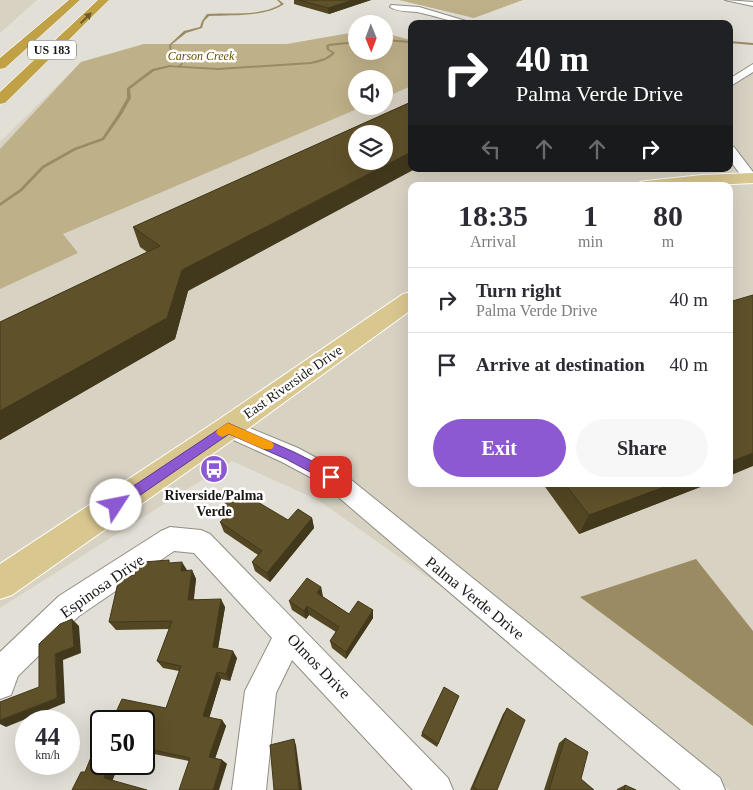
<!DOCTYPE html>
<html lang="en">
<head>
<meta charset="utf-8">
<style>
	:root { --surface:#fff; --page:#f7f7f7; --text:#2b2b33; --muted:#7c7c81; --line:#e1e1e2; --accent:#8d59d2 }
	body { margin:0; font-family:Georgia,serif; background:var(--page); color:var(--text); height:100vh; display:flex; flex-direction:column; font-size:19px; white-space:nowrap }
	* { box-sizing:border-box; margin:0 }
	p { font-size:16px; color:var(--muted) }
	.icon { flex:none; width:28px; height:28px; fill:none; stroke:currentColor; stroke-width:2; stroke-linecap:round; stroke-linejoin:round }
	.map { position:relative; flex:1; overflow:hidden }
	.side { position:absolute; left:408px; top:182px; width:325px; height:305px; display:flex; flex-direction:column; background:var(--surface); border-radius:10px; box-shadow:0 5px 20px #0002 }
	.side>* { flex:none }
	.guide { position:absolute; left:408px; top:20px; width:325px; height:152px; border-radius:10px; box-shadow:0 5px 20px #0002; background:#202124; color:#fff; overflow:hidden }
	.needle { width:32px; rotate:179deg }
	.tools { position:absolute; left:348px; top:15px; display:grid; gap:10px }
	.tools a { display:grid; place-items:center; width:45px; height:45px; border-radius:50%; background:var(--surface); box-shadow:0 5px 20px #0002; font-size:25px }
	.speed { position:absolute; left:15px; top:710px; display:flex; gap:10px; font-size:25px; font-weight:700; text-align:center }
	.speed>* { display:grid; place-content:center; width:65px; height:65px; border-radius:50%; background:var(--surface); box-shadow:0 5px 20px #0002; line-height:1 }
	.speed small { font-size:12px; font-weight:400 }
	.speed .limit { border:2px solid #111; border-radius:8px; background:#fff; color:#111 }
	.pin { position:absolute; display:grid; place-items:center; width:42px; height:42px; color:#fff; margin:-21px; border-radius:10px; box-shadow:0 2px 8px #0006 }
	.me { position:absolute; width:55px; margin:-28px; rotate:56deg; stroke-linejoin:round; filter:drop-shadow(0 0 4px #0008) }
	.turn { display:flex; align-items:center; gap:18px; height:105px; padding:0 25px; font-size:22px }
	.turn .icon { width:65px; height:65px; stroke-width:2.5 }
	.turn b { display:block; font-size:35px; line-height:42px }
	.lanes { display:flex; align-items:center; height:48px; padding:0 25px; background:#0003; justify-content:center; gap:25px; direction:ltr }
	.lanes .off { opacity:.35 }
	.eta { display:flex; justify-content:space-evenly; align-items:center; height:85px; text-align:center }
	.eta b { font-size:30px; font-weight:700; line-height:35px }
	.action { display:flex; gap:10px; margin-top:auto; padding:10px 25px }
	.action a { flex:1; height:58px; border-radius:30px; background:var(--accent); color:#fff; font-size:20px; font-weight:700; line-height:58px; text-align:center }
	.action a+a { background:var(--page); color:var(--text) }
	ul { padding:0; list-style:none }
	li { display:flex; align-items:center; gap:15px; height:65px; padding:0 25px; border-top:1px solid var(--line) }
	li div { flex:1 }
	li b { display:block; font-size:19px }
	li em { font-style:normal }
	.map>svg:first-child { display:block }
	.built { fill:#d8d2c3; fill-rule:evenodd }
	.green { fill:#beb088 }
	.water { fill:#9a8b62 }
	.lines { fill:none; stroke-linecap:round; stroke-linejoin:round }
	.stream { fill:#9a8b62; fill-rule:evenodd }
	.minor-casing { stroke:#908d85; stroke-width:2 }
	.major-casing { stroke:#fff; stroke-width:2 }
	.highway-casing { stroke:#fff; stroke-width:1 }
	.minor { fill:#fff; fill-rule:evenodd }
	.major { fill:#d9c790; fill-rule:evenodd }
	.highway { fill:#c0a146; fill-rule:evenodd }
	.wall { fill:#524623 }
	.shaded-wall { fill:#42391d }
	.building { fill:#5f5129; stroke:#42391d; fill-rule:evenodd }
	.oneway { fill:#6c5c2e }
	.route { fill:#8d59d2; stroke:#5c3a88 }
	.slow { fill:#f59e0b }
	.labels { text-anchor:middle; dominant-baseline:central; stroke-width:5; stroke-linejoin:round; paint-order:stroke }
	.shield { fill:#fff; stroke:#5e5d5b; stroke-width:1 }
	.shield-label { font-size:12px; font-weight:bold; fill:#191815 }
	.far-water-label { font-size:12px; font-style:italic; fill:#675101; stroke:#fff }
	.street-label { font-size:14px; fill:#191815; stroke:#fff }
	.poi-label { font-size:14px; font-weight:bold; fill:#191815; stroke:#fff }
	.near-street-label { font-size:16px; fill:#191815; stroke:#fff }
</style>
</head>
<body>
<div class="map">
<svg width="753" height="790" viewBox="0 0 753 790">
	<rect width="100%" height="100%" fill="#e2dfd6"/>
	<path class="built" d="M0 0H37L0 33Z
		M356 32V51H384L411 40V169H729V84L753 68V790H730L318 500 232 461 0 608V142L81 62 144 44H287ZM356 79H384V106H356ZM356 134H384V161H356ZM411 186H729V484H411Z"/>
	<path class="green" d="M399 0H523L474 18Z
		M356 32V51H384V33L411 40V86L384 98V79H356V106H364L63 234 78 253 0 289V149L81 62 144 44H287Z"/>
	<path class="water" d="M696 559 753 631V726L580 597Z"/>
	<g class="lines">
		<path class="stream" d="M277 0H279L284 4C265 17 232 15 209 16L204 21 202 28 186 33 171 45 172 52 183 59V64L181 66 218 68 311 62 325 58 332 53 327 50 326 46 328 44 356 41V43L330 46H329V49L335 53C329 60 320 62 311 64L218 70 170 67 154 71 130 89 131 98 122 114 104 140 76 150 44 168 22 191 0 206V203L20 189 42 166 74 148 102 138 118 114 127 98V88L152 69 170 65 177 66 181 64V59L170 52 169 45 184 31 200 27 202 21 207 14C231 12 260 17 281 4Z
			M384 39 411 41V43L384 41Z
			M729 41 753 43V45L729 43Z"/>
		<g class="minor-casing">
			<path id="minor" d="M725 0 753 2V6Z
				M391 5 419 7 476 24C455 24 437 16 417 12 408 11 397 12 390 7Z
				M753 64V72L729 87V79Z
				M729 146 734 147 753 172V181H745L729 159Z
				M228 419 298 448 339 470 720 778 725 790H681L323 484 282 462 220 434 217 428 220 422Z
				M170 527 201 530 210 534 448 778 453 790H413L292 660 276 693 266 790H232L245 691 272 638 194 553 174 551 79 616 18 676 11 695 0 699V652L59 596 161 531Z"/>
		</g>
		<g class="major-casing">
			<path id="major" d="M753 173V183L692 186H637L640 182 646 181 702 175Z
				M411 292V310L238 436 12 595 0 599V564L218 420 403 294Z"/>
		</g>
		<g class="highway-casing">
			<path id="highway" d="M69 0H80L5 68 0 69V58Z
				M98 0H109L5 103 0 104V92Z"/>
		</g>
		<use href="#minor" class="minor"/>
		<use href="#major" class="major"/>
		<use href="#highway" class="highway"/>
	</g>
	<path class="wall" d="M294 0H371L329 14 294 4Z
		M411 102 188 291 175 339 0 440V322L147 252 140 247 133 227Z
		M543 484H708L579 534Z
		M242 499 288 520 312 518 314 528 270 582 255 571 252 562 258 555 224 532 220 522 226 516 222 507Z
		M171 563 187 571 192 570 196 579 194 599 225 607 218 648 237 658 230 681 221 679 209 718 222 720 226 726 215 758 222 760 227 764 189 761 144 752V721L166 708 179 671 163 668 157 661 169 629 116 630 109 622 135 575Z
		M321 587 322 596 349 614 373 610V618L346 659 332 648 330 641 336 632 309 615 306 619 292 610 289 601Z
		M459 696 437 747 421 736 422 733Z
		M507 708 497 790H470L503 714Z
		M565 738 581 779 594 790H544L559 743Z
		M625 785 636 790H617V789Z"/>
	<path class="shaded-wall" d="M353 0H371L329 14 328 8Z
		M411 152V169H415L188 291 175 339 0 440V411L182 270Z
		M753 453V466L729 476V462Z
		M672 484H708L579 534 589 515Z
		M312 518 314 528 270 582 267 573Z
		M182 562 187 570 181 571Z
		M192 570 196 579 192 608 188 600Z
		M321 587 323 596 318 601 317 593Z
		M221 599 225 607 217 654 213 647Z
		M307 606 309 615 306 619 304 611Z
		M373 610V618L346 659V652Z
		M72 619 79 626 81 653 63 660 65 703 6 727 0 724V720L57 698 55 654Z
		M233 651 237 658 230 681 226 674Z
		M217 672 221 679 208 722 203 716Z
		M222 720 226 726 214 762 209 757Z
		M294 739 296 745 302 790H299Z
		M222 760 227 764 219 790H213Z
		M109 764H119L112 782 104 778Z"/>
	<path class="building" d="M299 0H353L328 8Z
		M411 102V152L182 270 167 318 0 411V322L160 246 133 227ZM356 134H384V161H356Z
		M753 295V453L729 462V302Z
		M565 484H672L589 515Z
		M234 494 242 499 246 495 288 520 298 509 312 518 267 573 252 562 262 551 220 522 230 512 222 507Z
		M169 560V563L182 562 181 571 192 570 188 600 221 599 213 647 233 651 226 674 217 672 203 716 222 720 209 757 222 760 213 790H179L190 758 144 748V721H112L122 699 166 708 181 666 157 661 172 621 109 622 119 578 135 575 137 566 143 562Z
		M307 578 321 587 317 593 349 614 358 601 373 610 346 652 330 641 339 627 307 606 304 611 289 601Z
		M72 619 74 647 55 654 57 698 0 720V702L39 687V644L60 624Z
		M444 687 459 696 438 744 422 733Z
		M507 708 525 720 497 790H478L473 787Z
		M100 735H101V764H109L104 778 147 790H72L81 772H85Z
		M565 738 588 752 581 779 594 790H549Z
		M294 739 299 790H274L270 745Z
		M625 785 636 790H624Z"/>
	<defs><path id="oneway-solid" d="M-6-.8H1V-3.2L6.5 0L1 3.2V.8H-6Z" transform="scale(1.25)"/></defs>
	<use class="oneway" href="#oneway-solid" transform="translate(86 18) rotate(-44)"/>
	<path class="route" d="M228 423 294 452 336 473 338 477 336 481 331 482 327 481 286 459 229 434 120 509 116 510 111 509 109 505 111 501Z"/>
	<path class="slow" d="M228 423 272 442 274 445 272 449H263L229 434 222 437 218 435 216 432 218 429Z"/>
	<defs>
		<g id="bus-disc" transform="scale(1.4375)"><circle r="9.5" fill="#8d59d2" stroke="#fff"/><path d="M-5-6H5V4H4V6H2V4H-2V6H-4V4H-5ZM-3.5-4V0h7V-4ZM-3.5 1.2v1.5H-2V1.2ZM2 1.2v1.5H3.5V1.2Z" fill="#fff"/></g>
	</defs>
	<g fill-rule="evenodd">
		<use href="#bus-disc" x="214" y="469"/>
	</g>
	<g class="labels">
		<rect class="shield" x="28" y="40.5" width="48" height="19" rx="4"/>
		<g class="shield-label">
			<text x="52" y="50">US 183</text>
		</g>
		<g class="far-water-label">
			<text x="201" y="56">Carson Creek</text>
		</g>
		<g class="street-label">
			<text transform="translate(293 382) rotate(-35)">East Riverside Drive</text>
		</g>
		<g class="poi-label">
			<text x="214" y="495">Riverside/Palma<tspan x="214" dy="16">Verde</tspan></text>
		</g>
		<g class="near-street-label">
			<text transform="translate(102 586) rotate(-35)">Espinosa Drive</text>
			<text transform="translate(475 598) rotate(39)">Palma Verde Drive</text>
			<text transform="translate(319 666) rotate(46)">Olmos Drive</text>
		</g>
	</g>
</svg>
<div class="tools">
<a><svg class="needle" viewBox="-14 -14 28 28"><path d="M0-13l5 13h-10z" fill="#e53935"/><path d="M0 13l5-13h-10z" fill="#7c7c81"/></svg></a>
<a><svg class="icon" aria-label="sound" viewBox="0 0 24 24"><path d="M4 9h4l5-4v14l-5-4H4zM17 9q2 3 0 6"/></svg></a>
<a><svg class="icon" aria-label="layers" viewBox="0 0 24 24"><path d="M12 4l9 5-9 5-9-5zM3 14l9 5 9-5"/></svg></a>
</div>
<div class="speed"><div>44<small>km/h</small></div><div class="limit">50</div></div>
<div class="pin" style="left:331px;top:477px;background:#d93025"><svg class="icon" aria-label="arrive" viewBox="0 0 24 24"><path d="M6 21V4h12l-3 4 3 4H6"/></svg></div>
<svg class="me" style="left:116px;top:505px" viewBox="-20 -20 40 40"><circle r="19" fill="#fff"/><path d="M0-13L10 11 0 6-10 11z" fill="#8d59d2"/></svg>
<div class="guide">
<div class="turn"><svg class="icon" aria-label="right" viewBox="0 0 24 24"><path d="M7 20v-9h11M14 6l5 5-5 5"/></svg><div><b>40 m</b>Palma Verde Drive</div></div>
<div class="lanes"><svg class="icon off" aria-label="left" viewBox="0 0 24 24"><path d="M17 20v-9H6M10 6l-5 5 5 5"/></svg><svg class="icon off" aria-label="ahead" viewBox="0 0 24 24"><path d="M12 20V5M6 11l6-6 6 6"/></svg><svg class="icon off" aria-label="ahead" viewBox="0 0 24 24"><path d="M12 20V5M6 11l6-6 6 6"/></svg><svg class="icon" aria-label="right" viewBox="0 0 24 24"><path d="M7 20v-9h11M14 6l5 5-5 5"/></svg></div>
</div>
<section class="side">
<div class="eta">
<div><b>18:35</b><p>Arrival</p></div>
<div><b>1</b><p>min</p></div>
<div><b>80</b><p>m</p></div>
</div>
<ul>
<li><svg class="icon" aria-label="right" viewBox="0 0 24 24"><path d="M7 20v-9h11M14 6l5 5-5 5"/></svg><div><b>Turn right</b><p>Palma Verde Drive</p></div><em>40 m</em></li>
<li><svg class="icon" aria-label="arrive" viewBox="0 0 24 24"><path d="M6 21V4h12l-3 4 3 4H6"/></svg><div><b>Arrive at destination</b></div><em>40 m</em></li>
</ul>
<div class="action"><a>Exit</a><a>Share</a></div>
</section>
</div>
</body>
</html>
